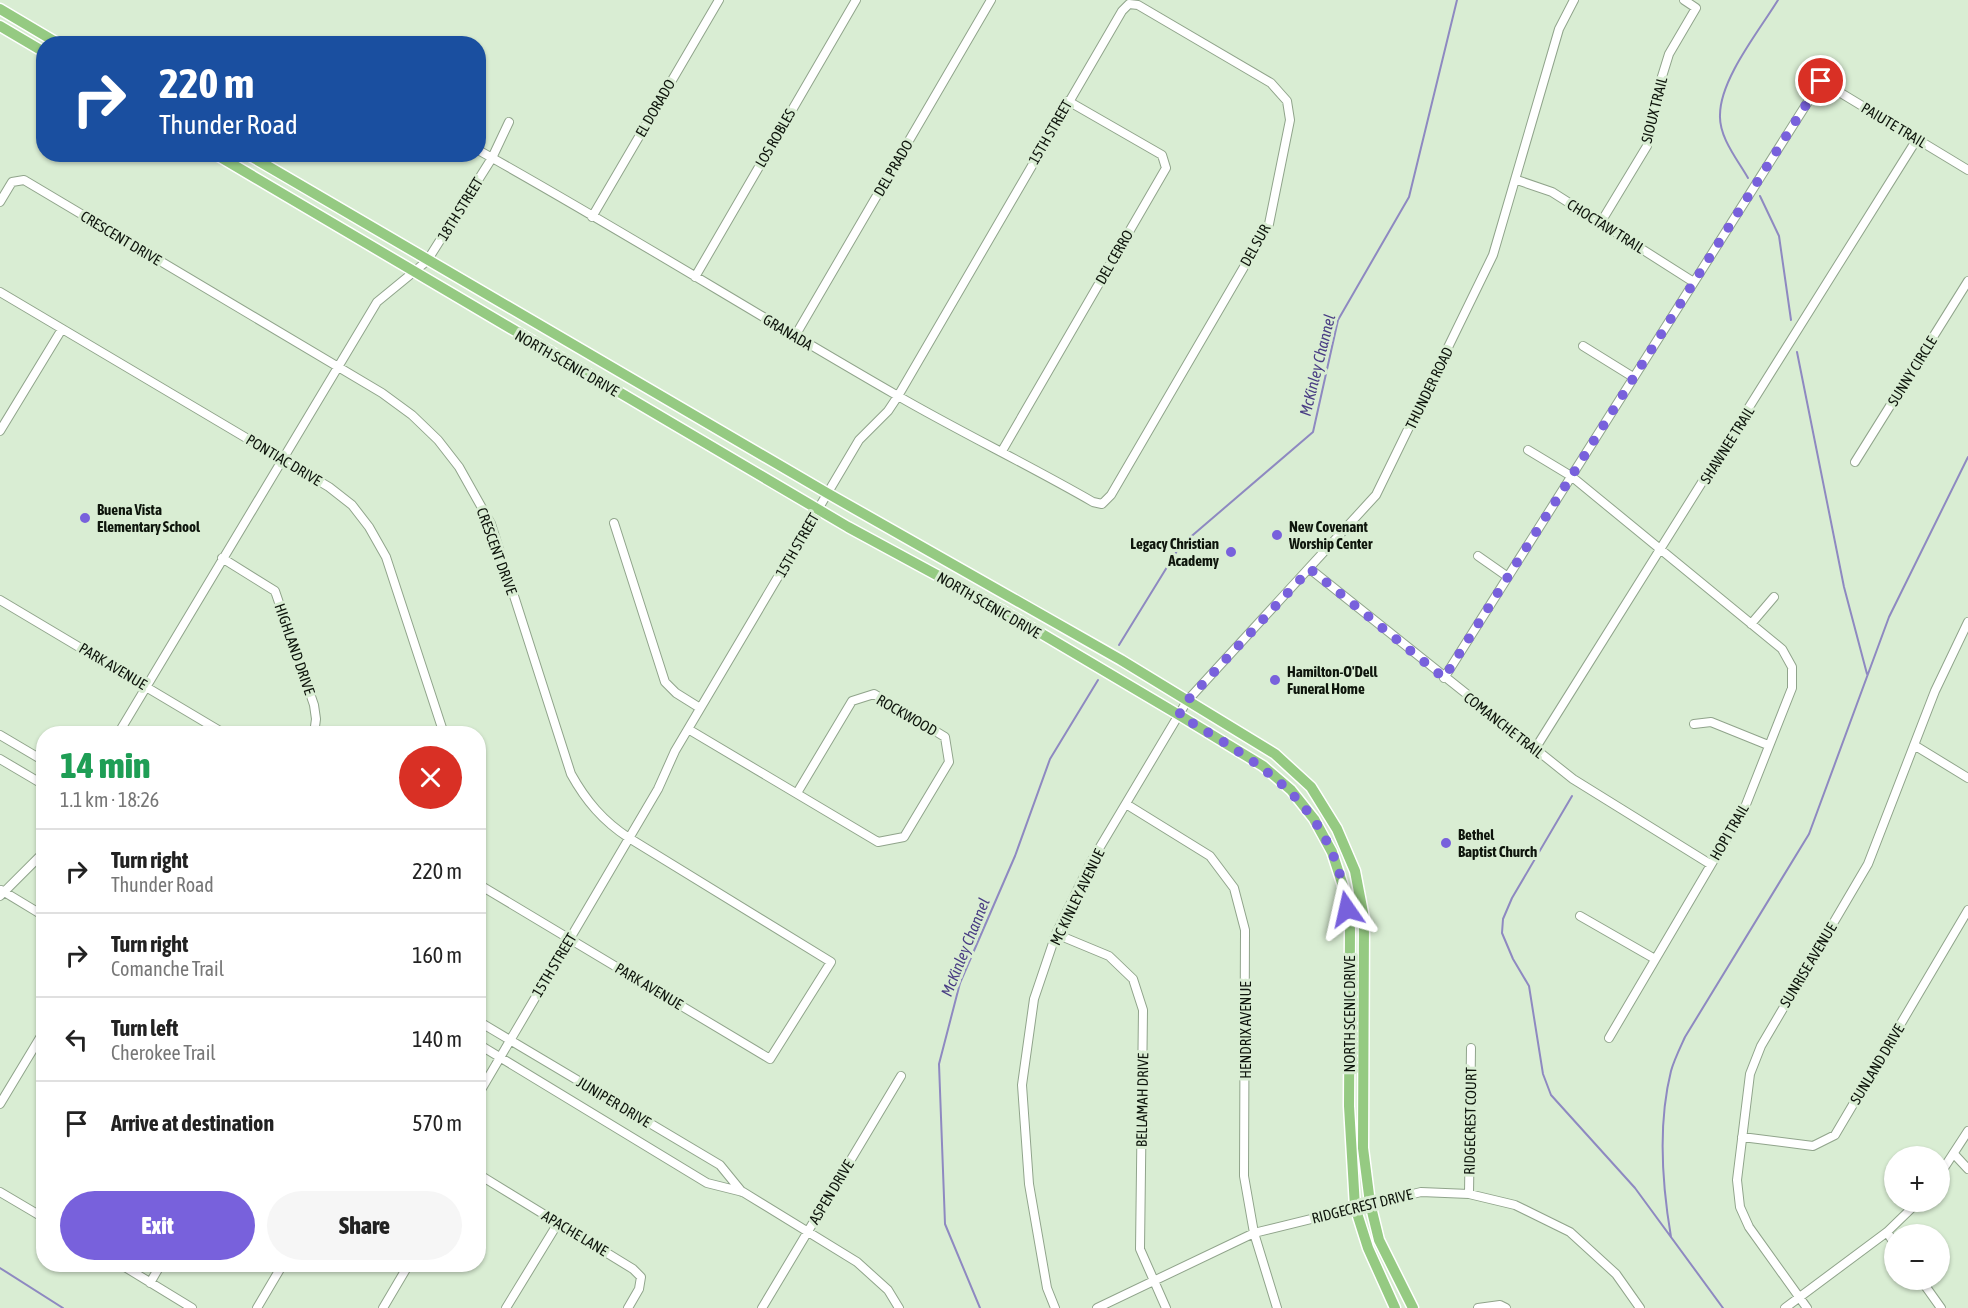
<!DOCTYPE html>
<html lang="en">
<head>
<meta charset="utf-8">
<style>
	:root { --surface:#fff; --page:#f6f6f6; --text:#222; --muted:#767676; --line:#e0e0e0; --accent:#7861dc }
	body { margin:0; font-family:"Asap Condensed",sans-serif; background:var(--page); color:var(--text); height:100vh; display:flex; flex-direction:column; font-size:22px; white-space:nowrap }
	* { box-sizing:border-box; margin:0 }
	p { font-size:20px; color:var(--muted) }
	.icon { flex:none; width:33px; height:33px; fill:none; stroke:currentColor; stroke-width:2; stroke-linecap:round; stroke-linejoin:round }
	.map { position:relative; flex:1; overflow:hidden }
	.details { position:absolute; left:36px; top:726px; width:450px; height:546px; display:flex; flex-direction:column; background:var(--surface); border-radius:24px; box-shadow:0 2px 4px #0004 }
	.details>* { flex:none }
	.top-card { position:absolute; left:36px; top:36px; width:450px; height:126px; border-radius:24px; box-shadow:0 2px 4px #0004; background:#1a4fa0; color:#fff; overflow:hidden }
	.buttons { position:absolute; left:1884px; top:1146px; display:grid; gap:12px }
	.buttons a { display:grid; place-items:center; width:66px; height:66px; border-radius:50%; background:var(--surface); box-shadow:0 2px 4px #0004; font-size:30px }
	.pin { position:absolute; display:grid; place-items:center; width:51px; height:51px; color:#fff; margin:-26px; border:3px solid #fff; border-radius:50%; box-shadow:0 2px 6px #0007 }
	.me { position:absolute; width:66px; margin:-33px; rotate:349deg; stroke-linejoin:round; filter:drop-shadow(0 0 4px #0008) }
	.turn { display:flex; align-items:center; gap:21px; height:126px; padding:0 24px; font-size:27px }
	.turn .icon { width:78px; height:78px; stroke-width:2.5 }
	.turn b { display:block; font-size:42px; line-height:51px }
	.round { display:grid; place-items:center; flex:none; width:63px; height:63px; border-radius:32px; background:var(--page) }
	.head { display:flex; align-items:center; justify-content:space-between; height:102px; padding:0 24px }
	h1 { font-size:36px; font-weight:800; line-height:45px; color:#1e9e55 }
	.cta { display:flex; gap:12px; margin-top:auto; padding:12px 24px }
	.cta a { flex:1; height:69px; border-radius:36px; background:var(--accent); color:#fff; font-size:24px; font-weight:800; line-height:69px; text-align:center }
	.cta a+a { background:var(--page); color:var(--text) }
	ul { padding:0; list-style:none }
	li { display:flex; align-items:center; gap:18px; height:84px; padding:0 24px; border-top:2px solid var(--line) }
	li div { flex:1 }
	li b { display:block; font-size:22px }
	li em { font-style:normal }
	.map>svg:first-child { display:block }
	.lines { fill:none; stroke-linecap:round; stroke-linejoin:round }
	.stream { stroke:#8e89c1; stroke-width:2 }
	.minor-casing { stroke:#90a48b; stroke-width:10 }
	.major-casing { stroke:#fff; stroke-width:13 }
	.minor { stroke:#fff; stroke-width:8 }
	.major { stroke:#95ca82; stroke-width:10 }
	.route { stroke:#7861dc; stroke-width:10; stroke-dasharray:0 18 }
	.poi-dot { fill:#7861dc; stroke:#d9edd3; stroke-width:2 }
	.labels { text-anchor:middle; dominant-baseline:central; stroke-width:6; stroke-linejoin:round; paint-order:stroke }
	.street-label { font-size:15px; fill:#0e150c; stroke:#d9edd3 }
	.poi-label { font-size:15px; font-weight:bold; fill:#0e150c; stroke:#d9edd3; text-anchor:start }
	.water-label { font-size:16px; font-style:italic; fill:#483c83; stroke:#d9edd3 }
</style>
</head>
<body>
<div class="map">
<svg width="1968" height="1308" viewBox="0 0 1968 1308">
	<rect width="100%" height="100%" fill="#d9edd3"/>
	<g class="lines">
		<path class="stream" d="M1748 178C1737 159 1719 137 1720 115 1720 79 1759 31 1778 0
			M1760 196 1779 236 1791 320
			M1797 352 1844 587 1867 674
			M1119 645 1180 546 1313 432 1338 320 1409 197 1457 0
			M1572 796 1512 898 1503 919 1502 933 1513 959 1529 986 1543 1074 1551 1095 1635 1188 1723 1308
			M1671 1237C1662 1184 1658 1123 1671 1071 1674 1060 1680 1048 1685 1037L1809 834 1889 617 1968 457
			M0 1268 63 1308
			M980 1308 945 1224 939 1064 960 983 1015 856 1050 759 1098 680"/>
		<g class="minor-casing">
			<path id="minor" d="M478 150C620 229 757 315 898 396 962 433 1029 465 1093 502L1102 504 1111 495 1269 224 1290 120 1287 101 1271 83 1138 5 1129 4 1122 11 898 396 888 411 859 440 675 751 658 789 478 1095
				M1517 180 1552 192 1692 281
				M0 202 12 182 24 180 382 393 412 415 438 440 459 467 491 524 571 774C586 801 603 821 629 838L831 962 770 1059 478 884
				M592 217 719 0
				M1601 222 1647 146 1655 99 1669 54 1696 8 1684 0
				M695 277 856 0
				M0 292 329 487 352 505 369 527 386 557 444 734
				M795 336 991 0
				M1583 346 1633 377
				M0 431 62 329
				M1528 450 1571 476 1782 649 1792 667V688L1745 807 1609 1038
				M1002 451 1166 168 1162 155 1068 101
				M1855 462 1968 281
				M614 523 665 682 676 693 700 708
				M1478 556 1508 577
				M222 558 275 591 314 705 316 719 314 734
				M1310 569 1573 779 1710 864
				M0 600 225 734
				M1751 624 1774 597
				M1444 678 1821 81 1968 170
				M1694 724 1711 722 1768 745
				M688 729 878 842 904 837 949 762 945 737 874 694 852 701 797 793
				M118 734 377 302 427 261 492 158 509 122
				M0 735 44 761
				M1914 745 1968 778
				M1535 749 1917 139
				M0 759 44 785
				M1126 804 1210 856 1234 888 1245 930 1244 1176 1254 1233 1277 1308
				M1 890 44 916
				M0 896 44 852
				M1580 916 1655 959
				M1056 934 1109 956 1133 979 1143 1010 1140 1249 1166 1308
				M478 1021 720 1165 742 1192
				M478 1044 707 1183 743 1192 857 1262 888 1290 899 1308
				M0 1104 44 1031
				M1742 1137 1813 1146 1835 1135 1968 910
				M1954 1154 1968 1169
				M478 1174 633 1269 641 1277 639 1289 628 1308
				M1940 1174 1968 1131
				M0 1192 44 1218
				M1469 1194 1471 1048
				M1887 1232 1894 1243
				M120 1264 192 1308
				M1921 1280 1941 1308
				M150 1283 161 1264
				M257 1308 283 1264
				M383 1308 409 1264
				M506 1308 558 1223
				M762 1308 901 1076
				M1055 1308 1047 1288 1029 1184 1022 1085 1034 999 1056 934 1091 862 1187 701 1376 495 1493 255 1559 29 1574 0
				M1097 1308 1254 1233 1421 1192 1469 1194 1515 1205 1570 1232 1616 1274 1640 1308
				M1478 1308 1500 1305 1506 1308
				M1785 1308 1887 1232 1918 1202
				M1807 1308 1749 1227 1740 1207 1737 1180 1750 1074 1761 1046 1868 864 1935 691 1968 622"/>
		</g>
		<g class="major-casing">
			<path id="major" d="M0 9 59 44
				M0 26 44 52
				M215 154 848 527 1005 612 1179 715 1263 766 1291 790 1314 819 1332 852 1344 889 1350 929 1349 1106 1355 1207 1368 1248 1395 1308
				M247 154 827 493 1121 660 1275 754 1311 787 1337 829 1355 871 1364 918 1363 1148 1370 1203 1379 1240 1413 1308"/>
		</g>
		<use href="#minor" class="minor"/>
		<use href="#major" class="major"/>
	</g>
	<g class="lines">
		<path class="route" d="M1347 909C1333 803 1262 765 1179 715L1187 701 1310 569 1444 678 1821 81"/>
	</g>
	<g class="poi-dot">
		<circle cx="85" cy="518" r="6"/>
		<circle cx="1277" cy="535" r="6"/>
		<circle cx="1231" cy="552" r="6"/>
		<circle cx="1275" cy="680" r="6"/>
		<circle cx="1446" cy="843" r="6"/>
	</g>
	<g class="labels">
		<g class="street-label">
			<text transform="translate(655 108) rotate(-60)">EL DORADO</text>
			<text transform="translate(1654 110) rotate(-76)">SIOUX TRAIL</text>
			<text transform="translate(1894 125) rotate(31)">PAIUTE TRAIL</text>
			<text transform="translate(1050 132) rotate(-60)">15TH STREET</text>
			<text transform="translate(775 138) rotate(-60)">LOS ROBLES</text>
			<text transform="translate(893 168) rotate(-60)">DEL PRADO</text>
			<text transform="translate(460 209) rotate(-58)">18TH STREET</text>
			<text transform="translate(1606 226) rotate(32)">CHOCTAW TRAIL</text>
			<text transform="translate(121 238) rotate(31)">CRESCENT DRIVE</text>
			<text transform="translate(1255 245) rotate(-61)">DEL SUR</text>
			<text transform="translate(1114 257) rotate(-60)">DEL CERRO</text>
			<text transform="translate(788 332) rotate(31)">GRANADA</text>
			<text transform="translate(567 363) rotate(30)">NORTH SCENIC DRIVE</text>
			<text transform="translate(1912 371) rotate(-58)">SUNNY CIRCLE</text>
			<text transform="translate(1429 388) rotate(-64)">THUNDER ROAD</text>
			<text transform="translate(1727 445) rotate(-58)">SHAWNEE TRAIL</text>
			<text transform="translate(284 460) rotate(31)">PONTIAC DRIVE</text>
			<text transform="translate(797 545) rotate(-60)">15TH STREET</text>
			<text transform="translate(497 551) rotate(70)">CRESCENT DRIVE</text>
			<text transform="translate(989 605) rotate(30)">NORTH SCENIC DRIVE</text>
			<text transform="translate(295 649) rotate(71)">HIGHLAND DRIVE</text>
			<text transform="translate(113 666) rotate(31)">PARK AVENUE</text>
			<text transform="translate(907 715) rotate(30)">ROCKWOOD</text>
			<text transform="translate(1504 725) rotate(38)">COMANCHE TRAIL</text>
			<text transform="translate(1729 832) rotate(-60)">HOPI TRAIL</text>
			<text transform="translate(1077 897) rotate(-64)">MC KINLEY AVENUE</text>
			<text transform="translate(554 965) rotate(-59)">15TH STREET</text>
			<text transform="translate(1808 965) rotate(-59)">SUNRISE AVENUE</text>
			<text transform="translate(649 986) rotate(31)">PARK AVENUE</text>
			<text transform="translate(1349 1014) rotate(-90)">NORTH SCENIC DRIVE</text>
			<text transform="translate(1245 1030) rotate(-90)">HENDRIX AVENUE</text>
			<text transform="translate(1877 1064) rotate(-59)">SUNLAND DRIVE</text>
			<text transform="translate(1142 1100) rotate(-89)">BELLAMAH DRIVE</text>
			<text transform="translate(614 1102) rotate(31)">JUNIPER DRIVE</text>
			<text transform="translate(1470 1121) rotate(-89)">RIDGECREST COURT</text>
			<text transform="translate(831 1192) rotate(-59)">ASPEN DRIVE</text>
			<text transform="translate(1362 1206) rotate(-14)">RIDGECREST DRIVE</text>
			<text transform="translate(575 1233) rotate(31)">APACHE LANE</text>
		</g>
		<g class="poi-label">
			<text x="97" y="509">Buena Vista<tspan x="97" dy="17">Elementary School</tspan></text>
			<text x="1289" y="526">New Covenant<tspan x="1289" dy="17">Worship Center</tspan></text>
			<text x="1219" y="543" text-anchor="end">Legacy Christian<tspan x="1219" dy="17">Academy</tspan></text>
			<text x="1287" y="671">Hamilton-O'Dell<tspan x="1287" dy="17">Funeral Home</tspan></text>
			<text x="1458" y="834">Bethel<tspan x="1458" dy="17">Baptist Church</tspan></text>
		</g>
		<g class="water-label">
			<text transform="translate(1317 365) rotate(-76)">McKinley Channel</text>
			<text transform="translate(965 947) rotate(-68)">McKinley Channel</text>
		</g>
	</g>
</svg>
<div class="buttons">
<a>+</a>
<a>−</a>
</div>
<div class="pin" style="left:1821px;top:81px;background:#d93025"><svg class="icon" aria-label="arrive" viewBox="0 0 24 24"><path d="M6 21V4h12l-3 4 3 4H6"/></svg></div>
<svg class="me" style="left:1347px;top:909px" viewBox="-20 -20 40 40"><path d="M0-17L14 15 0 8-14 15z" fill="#7861dc" stroke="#fff" stroke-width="4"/></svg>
<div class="top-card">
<div class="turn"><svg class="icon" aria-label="right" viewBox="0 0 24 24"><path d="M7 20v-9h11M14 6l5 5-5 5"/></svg><div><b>220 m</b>Thunder Road</div></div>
</div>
<section class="details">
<div class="head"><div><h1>14 min</h1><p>1.1 km · 18:26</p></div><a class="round" style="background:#d93025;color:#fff"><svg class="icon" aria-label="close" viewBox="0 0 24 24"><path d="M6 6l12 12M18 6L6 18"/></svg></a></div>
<ul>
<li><svg class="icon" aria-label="right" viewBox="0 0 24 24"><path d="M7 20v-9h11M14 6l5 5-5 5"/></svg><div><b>Turn right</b><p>Thunder Road</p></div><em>220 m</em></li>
<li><svg class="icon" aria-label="right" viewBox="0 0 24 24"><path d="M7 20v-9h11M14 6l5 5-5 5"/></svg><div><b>Turn right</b><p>Comanche Trail</p></div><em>160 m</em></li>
<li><svg class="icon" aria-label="left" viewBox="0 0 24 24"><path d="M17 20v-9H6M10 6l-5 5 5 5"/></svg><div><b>Turn left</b><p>Cherokee Trail</p></div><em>140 m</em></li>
<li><svg class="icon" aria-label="arrive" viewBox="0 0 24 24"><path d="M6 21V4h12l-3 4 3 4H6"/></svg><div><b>Arrive at destination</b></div><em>570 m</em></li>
</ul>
<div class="cta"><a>Exit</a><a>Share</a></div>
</section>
</div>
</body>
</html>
